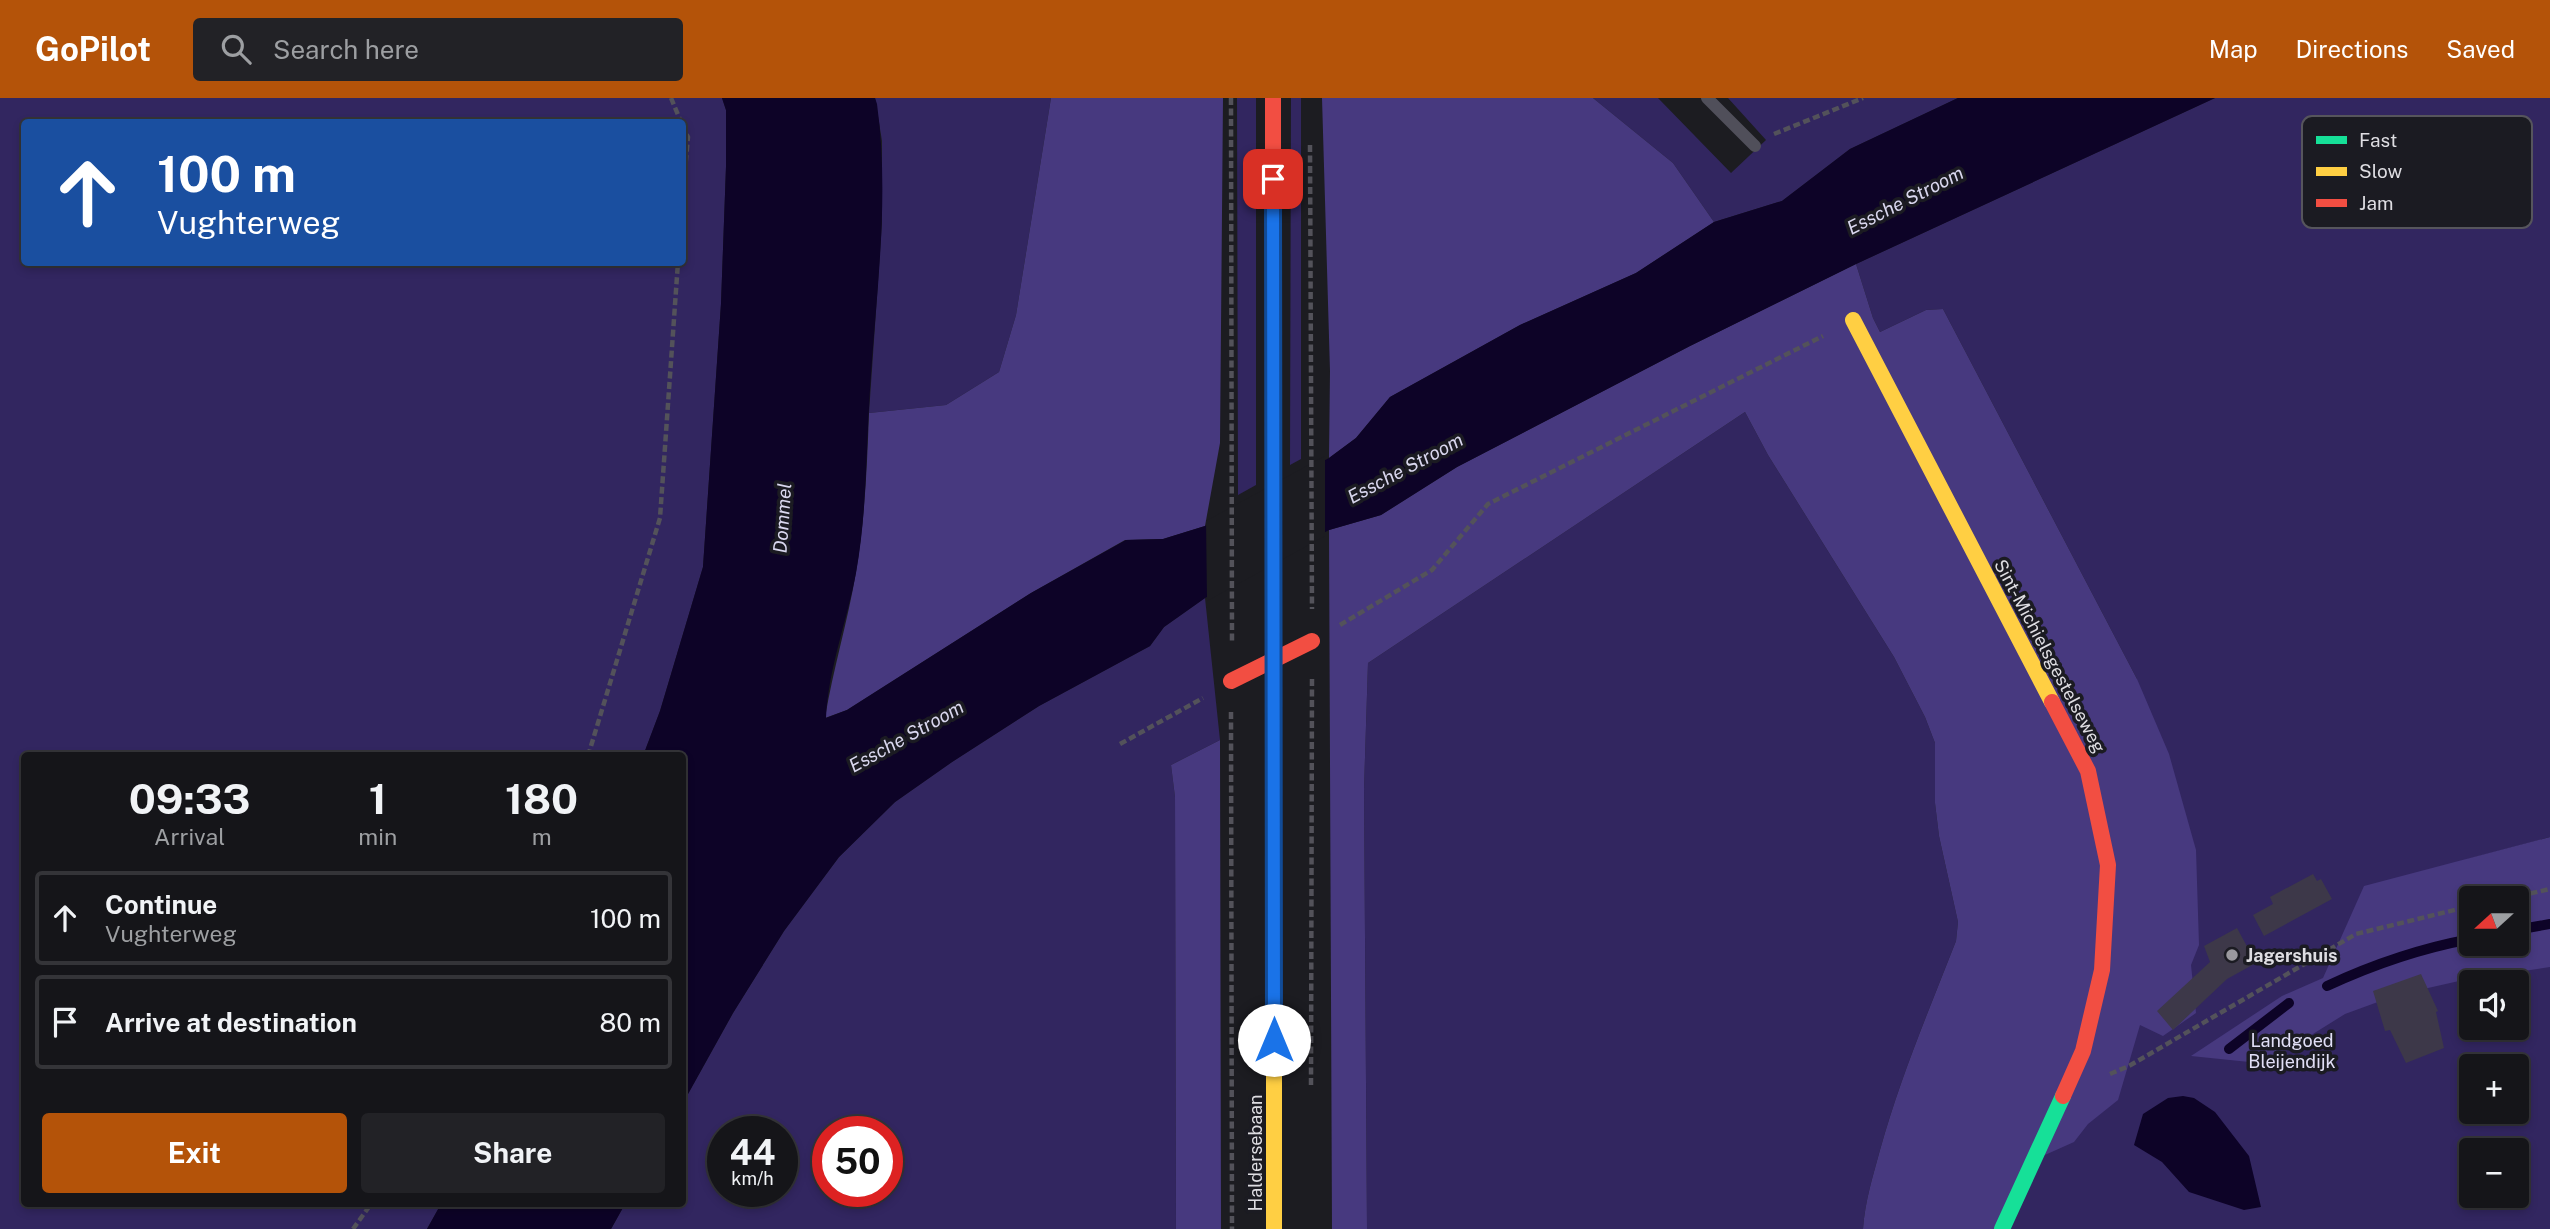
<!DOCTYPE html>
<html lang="en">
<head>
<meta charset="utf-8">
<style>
	:root { --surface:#151519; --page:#222226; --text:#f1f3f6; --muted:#9d9fa2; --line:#343438; --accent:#b45309 }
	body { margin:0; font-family:"Public Sans",sans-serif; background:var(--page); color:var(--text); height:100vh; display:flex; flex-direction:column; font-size:26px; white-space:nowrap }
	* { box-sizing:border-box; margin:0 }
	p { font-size:23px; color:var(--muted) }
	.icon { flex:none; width:38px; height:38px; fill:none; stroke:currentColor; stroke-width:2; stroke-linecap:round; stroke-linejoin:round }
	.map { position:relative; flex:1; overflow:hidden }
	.side { position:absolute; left:21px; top:654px; width:665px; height:455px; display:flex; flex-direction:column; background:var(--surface); border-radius:7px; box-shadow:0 4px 10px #0003,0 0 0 2px var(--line) }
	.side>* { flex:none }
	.hud { position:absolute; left:21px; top:21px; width:665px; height:147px; border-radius:7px; box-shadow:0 4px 10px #0003,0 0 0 2px var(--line); background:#1a4fa0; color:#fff; overflow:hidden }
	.needle { width:46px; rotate:249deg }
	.buttons { position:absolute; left:2459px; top:788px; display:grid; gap:14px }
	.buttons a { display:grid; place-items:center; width:70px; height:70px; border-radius:7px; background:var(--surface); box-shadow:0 4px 10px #0003,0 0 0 2px var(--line); font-size:35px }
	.speed { position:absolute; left:707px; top:1018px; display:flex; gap:14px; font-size:35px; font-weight:700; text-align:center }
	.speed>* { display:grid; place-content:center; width:91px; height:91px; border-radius:50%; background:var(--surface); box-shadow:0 4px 10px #0003,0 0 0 2px var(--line); line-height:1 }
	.speed small { font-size:18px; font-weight:400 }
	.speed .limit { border:10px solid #d22; background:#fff; color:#111 }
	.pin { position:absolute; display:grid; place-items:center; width:60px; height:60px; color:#fff; margin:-30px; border-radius:14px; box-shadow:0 4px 10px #0006 }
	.me { position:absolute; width:77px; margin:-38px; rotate:0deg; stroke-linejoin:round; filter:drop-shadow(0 0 5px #0008) }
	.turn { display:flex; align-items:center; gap:24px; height:147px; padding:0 21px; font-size:32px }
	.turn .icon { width:91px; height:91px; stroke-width:2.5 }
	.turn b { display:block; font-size:49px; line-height:60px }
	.eta { display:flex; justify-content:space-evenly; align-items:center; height:119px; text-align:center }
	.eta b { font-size:42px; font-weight:700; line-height:49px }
	.primary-button { display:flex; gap:14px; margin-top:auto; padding:14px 21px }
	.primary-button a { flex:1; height:80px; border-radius:7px; background:var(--accent); color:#fff; font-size:28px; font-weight:700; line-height:80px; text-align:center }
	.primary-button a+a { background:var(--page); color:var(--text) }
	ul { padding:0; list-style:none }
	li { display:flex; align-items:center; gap:21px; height:94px; margin:0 14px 10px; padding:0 7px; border:4px solid var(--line); border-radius:7px }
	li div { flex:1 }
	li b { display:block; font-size:26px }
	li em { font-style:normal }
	header { display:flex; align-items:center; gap:42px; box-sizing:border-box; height:98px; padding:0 35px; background:var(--accent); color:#fff }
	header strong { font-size:33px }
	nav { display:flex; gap:38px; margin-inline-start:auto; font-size:24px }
	.search { width:490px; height:63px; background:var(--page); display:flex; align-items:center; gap:18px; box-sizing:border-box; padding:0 24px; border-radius:7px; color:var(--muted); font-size:26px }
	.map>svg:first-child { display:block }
	.green { fill:#322660; fill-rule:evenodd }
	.forest { fill:#47397f; fill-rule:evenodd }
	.water { fill:#0d0327 }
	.pier { fill:#1c1c21 }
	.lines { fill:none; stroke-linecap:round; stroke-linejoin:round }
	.stream { stroke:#0d0327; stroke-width:10 }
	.building { fill:#3d3849 }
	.path { stroke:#53525a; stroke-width:4.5; stroke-dasharray:7 3.5; stroke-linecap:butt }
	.lane { stroke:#504f5a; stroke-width:12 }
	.fast { stroke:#16e098; stroke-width:16 }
	.slow { stroke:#ffcf43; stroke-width:16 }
	.jam { stroke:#f24e42; stroke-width:16 }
	.route-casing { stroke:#114b97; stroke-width:18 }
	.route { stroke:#1a73e8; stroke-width:12 }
	.poi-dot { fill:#9a999e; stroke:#1b1b22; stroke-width:2.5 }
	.labels { text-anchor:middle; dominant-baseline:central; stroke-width:7; stroke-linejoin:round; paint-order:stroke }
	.street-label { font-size:18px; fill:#dedde2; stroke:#1b1b22 }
	.poi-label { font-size:18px; font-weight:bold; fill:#dedde2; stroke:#1b1b22; text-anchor:start }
	.park-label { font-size:18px; fill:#e1dff6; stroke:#1b1b22 }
	.water-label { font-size:19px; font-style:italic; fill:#d9d7ee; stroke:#1b1b22 }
	.key { fill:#1b1b22; stroke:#56555c; stroke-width:2 }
	.key-label { font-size:19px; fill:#dedde2 }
</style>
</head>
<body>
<header>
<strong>GoPilot</strong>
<div class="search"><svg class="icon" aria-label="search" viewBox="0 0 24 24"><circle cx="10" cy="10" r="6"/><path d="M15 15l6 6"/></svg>Search here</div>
<nav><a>Map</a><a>Directions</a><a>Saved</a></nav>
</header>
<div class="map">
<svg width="2550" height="1131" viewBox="0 0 2550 1131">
	<rect width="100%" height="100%" fill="#1c1c21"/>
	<path class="green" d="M0 0H722L726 12V69L721 206 703 469 660 613 643 658H24V1106H441L427 1131H0ZM24 24H682V164H24Z
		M875 0H1051L1016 217 999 274 946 307 869 315 882 125V43Z
		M1237 0H1256V387L1238 397Z
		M1291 0H1301V361L1290 367Z
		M1593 0H1658L1731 75 1766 42 1728 0H1958L1850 51 1782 103 1714 124 1673 65Z
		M2215 0H2550V739L2468 761H2550V1131H2007L2137 581 1943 211 1926 212 1880 234 1873 220 1856 166ZM2471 800H2516V845H2471ZM2471 884H2516V929H2471ZM2471 968H2516V1013H2471ZM2471 1052H2516V1097H2471Z
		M1745 314 1768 357 1894 559 1925 619 1935 645V705L1939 738 1958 824 1956 843C1929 912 1900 980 1880 1052 1873 1078 1865 1103 1863 1131H1367L1364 691 1368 565Z
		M1205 500 1220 642 1171 667 1175 699 1176 1131H611L625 1106H682L683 1005 733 915 784 833 839 759 895 704 952 664 1039 608 1150 548 1164 529ZM723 1034H782V1094H723ZM828 1034H887V1094H828Z"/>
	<path class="forest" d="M1051 0H1223L1220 345 1205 428 1163 441 1125 442 1031 495 847 612 825 620C833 571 848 523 856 474 865 421 867 368 869 315L946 307 999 274 1016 217Z
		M1322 0H1593L1673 65 1714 124 1636 175 1520 227 1390 299 1356 340 1329 360 1330 273Z
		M1856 166 1873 220 1880 234 1926 212 1943 211 2137 581 2169 656 2196 752 2199 847 2191 867 2196 915 2163 938 2140 927 2118 1002 2088 1026 2074 1044 2027 1065 1997 1131H1863C1865 1103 1873 1078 1880 1052 1900 980 1929 912 1956 843L1958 824 1939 738 1935 705V645L1925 619 1894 559 1768 357 1745 314 1368 565 1364 691 1367 1131H1332L1329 432 1381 417 1457 369 1690 248Z
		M1220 642 1221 1131H1176L1175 699 1171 667Z
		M2550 739V869L2459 883 2397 897 2345 916 2284 954 2259 965 2191 958 2282 898 2323 880 2364 788ZM2471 800H2516V845H2471Z"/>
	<path class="water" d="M722 0H875L877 6C890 100 876 196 870 291 866 352 867 414 856 475 847 523 828 572 826 620L847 612 1031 495 1126 442 1163 441 1205 428 1329 360 1356 340 1390 299 1520 227 1636 175 1714 124 1782 103 1850 51 1958 0H2215L1856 166 1690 248 1457 369 1381 417 1329 432 1205 500 1164 529 1150 548 1039 608 952 664 895 704 839 759 784 833 733 915 683 1005 682 658H643L660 613 703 469 721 206 726 69V12Z
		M2183 998 2194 1000 2215 1014 2249 1058 2261 1109 2244 1112 2189 1094 2162 1064 2134 1047 2143 1016 2168 1000Z
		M441 1106H625L611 1131H427Z"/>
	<path class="pier" d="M1325 358V438L1207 503 1206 423Z"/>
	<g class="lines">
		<path class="stream" d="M2516 832 2550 826
			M2327 888C2372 867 2422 850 2471 841
			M2229 951 2289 905"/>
	</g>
	<path class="building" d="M2313 776 2317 783 2321 781 2332 801 2264 838 2253 817 2273 806 2270 799Z
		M2237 830 2256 865 2227 881 2173 932 2157 913 2210 864 2204 848Z
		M2421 876 2438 913 2436 914 2444 950 2406 965 2390 932 2385 933 2373 893Z"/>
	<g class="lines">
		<path class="path" d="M671 0 681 24
			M1231 0 1232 546
			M682 27 688 39 682 107
			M1774 36 1863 0
			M1310 47 1312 511
			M1340 527 1432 472 1488 406 1823 238
			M1231 614 1232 1131
			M1120 646 1203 600
			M588 658 660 420 678 164
			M2510 800 2550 791
			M2110 976 2129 968 2356 836 2471 808
			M1311 987 1312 579
			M353 1131 371 1106"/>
		<path class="lane" d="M1707 0 1755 48"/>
		<path class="fast" d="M1273 360 1274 720
			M2002 1131 2063 998"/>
		<path class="slow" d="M1853 222 2052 604
			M1274 720V1131"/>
		<path class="jam" d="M1273 0V360
			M1231 583 1312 543
			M2052 604 2088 673 2108 767 2102 872 2083 953 2063 998"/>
	</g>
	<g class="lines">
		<g class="route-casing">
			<path id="route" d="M1273 81 1274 942"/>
		</g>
		<use href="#route" class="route"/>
	</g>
	<circle class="poi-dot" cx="2232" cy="857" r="7"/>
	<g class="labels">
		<g class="street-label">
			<text transform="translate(2050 558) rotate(62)">Sint-Michielsgestelseweg</text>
			<text transform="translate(1255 1055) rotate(-90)">Haldersebaan</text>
		</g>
		<g class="poi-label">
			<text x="2246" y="857">Jagershuis</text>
		</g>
		<g class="park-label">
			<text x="2292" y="942">Landgoed<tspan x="2292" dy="21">Bleijendijk</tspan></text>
		</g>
		<g class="water-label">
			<text transform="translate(1905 102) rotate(-27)">Essche Stroom</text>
			<text transform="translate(1405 370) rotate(-28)">Essche Stroom</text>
			<text transform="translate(782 420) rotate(-86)">Dommel</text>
			<text transform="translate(906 638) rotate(-29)">Essche Stroom</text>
		</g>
	</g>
	<rect x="2302" y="18" width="230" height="112" rx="10" class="key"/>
	<rect x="2316" y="38" width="31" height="8" fill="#16e098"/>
	<rect x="2316" y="69" width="31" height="9" fill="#ffcf43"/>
	<rect x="2316" y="101" width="31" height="8" fill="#f24e42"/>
	<g class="key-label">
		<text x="2359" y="49">Fast</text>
		<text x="2359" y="80">Slow</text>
		<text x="2359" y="112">Jam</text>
	</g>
</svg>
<div class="buttons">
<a><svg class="needle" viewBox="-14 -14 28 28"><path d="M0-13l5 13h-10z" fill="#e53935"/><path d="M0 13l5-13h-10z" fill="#9d9fa2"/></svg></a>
<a><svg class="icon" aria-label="sound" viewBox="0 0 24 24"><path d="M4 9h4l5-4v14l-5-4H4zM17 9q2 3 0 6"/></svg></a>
<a>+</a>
<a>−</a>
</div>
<div class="speed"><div>44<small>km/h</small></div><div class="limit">50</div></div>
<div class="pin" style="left:1273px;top:81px;background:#d93025"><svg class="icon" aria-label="arrive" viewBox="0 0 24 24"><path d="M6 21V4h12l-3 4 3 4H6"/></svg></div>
<svg class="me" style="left:1274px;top:942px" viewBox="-20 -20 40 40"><circle r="19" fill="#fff"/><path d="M0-13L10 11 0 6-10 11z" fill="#1a73e8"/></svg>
<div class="hud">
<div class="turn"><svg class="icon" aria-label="ahead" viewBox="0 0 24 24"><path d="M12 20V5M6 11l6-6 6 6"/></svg><div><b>100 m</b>Vughterweg</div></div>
</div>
<section class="side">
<div class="eta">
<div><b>09:33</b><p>Arrival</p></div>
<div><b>1</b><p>min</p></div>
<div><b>180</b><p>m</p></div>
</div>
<ul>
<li><svg class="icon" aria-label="ahead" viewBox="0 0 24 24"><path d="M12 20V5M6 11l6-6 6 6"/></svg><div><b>Continue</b><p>Vughterweg</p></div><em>100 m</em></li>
<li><svg class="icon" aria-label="arrive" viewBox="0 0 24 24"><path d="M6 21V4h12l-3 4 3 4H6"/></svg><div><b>Arrive at destination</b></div><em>80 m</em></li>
</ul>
<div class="primary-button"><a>Exit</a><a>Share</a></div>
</section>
</div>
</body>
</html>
